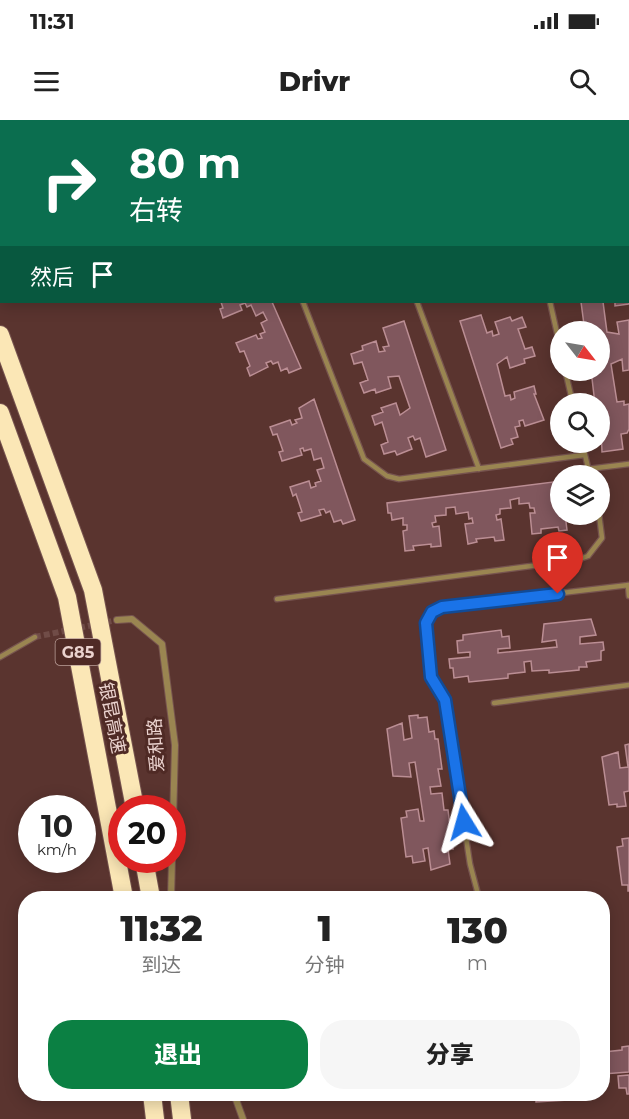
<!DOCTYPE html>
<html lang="zh">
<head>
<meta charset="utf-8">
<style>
	:root { --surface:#fff; --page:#f6f6f6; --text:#222; --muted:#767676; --accent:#0b8043 }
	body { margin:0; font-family:Montserrat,"Noto Sans SC",sans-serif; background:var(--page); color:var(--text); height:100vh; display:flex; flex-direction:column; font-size:22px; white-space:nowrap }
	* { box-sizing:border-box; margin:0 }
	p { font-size:20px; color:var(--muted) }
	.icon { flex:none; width:33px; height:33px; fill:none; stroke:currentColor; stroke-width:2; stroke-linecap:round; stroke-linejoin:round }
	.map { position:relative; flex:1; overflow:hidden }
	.sheet { position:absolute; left:18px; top:771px; width:592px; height:210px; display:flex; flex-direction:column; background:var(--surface); border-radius:24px; box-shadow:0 3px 15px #0003 }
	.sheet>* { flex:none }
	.guide { position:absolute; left:0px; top:0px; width:630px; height:183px; box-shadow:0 3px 15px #0003; background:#0b6e4f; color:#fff; overflow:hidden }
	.needle { width:39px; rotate:121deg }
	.fabs { position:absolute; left:550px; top:201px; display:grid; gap:12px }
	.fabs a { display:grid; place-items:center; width:60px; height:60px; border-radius:50%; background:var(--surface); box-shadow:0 3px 15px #0003; font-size:30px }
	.speed { position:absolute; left:18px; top:675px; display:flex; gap:12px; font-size:30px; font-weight:700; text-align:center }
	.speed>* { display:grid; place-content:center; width:78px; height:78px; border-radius:50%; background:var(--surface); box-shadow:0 3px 15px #0003; line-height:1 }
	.speed small { font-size:15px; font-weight:400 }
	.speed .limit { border:9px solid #d22; background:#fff; color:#111 }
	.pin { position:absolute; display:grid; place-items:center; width:51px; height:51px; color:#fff; margin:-62px -26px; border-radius:50% 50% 50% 0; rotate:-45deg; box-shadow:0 0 6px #0007 }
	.pin .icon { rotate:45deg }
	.me { position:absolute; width:66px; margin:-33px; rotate:352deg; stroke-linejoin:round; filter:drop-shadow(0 0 4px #0008) }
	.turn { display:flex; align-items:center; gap:21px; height:126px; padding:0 30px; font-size:27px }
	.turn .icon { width:78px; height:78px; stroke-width:2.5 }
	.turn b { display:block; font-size:42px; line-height:51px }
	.then { display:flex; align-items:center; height:57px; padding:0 30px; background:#0003; gap:12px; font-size:22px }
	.eta { display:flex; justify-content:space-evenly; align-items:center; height:102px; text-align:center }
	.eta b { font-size:36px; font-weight:800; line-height:42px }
	.primary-button { display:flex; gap:12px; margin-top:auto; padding:12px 30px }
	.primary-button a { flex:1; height:69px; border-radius:24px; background:var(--accent); color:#fff; font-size:24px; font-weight:800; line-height:69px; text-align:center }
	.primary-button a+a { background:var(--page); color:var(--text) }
	.status { display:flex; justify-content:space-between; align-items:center; height:42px; padding:0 30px; background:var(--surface); direction:ltr }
	.status svg { height:16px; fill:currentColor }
	header { display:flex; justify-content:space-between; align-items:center; height:78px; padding:0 30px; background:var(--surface); font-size:27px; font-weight:800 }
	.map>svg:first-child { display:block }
	.building { fill:#80575d; stroke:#bb8e94; stroke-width:1.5 }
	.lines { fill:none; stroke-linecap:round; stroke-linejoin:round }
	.minor-tunnel { stroke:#704c47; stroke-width:6; stroke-dasharray:6 3; stroke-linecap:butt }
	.service-casing { stroke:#77544f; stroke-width:7 }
	.minor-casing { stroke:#77544f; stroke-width:8 }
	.motorway-casing { stroke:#77544f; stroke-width:20 }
	.service { stroke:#9a8551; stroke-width:4.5 }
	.minor { stroke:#9a8551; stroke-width:6 }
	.motorway { stroke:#fbe7b6; stroke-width:18 }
	.route-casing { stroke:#114b97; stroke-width:15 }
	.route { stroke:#1a73e8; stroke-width:10 }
	.labels { text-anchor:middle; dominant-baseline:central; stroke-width:6; stroke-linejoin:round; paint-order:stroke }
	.shield { fill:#4f2a25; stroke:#bca09b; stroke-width:1.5 }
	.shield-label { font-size:16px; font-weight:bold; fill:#ead2ce }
	.street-label { font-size:18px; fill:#ead2ce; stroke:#4f2a25 }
</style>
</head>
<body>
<div class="status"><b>11:31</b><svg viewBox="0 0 49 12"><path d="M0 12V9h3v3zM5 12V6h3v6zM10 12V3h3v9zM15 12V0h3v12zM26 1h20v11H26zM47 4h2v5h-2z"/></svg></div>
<header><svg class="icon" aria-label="menu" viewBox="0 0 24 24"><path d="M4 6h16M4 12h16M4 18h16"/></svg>Drivr<svg class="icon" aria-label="search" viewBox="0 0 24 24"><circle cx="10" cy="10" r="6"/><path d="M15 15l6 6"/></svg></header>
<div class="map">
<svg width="629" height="999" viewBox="0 0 629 999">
	<rect width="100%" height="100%" fill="#5a342f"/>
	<path class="building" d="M628 139 629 184 615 186V182H628Z
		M221 182H272L301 248 289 253 287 248 281 251 278 242 273 244 271 241 266 243 268 247 250 256 247 248 250 246 244 231 240 232 236 223 256 215 258 219 262 218 260 214 265 212 261 203 267 200 263 192 256 196 251 185 247 187 245 183 240 185 242 190 223 198 220 189 223 188Z
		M581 182H603L607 212 619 214 617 202 629 200V250L623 251 622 239 611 244 617 282 624 281V285L629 284V309L627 313 621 314 623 329 602 332 600 284H595L591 250H600V212H585Z
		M481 195 487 213 492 211 493 216 499 214 495 202 510 197 512 201 522 197 526 207 518 209 525 229 532 227 535 236 524 239 525 243 510 248 507 237 497 244 505 276 510 275 511 280 515 278 514 272 534 266 536 274H534L544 300 525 306 523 300 519 301 520 306 515 307 518 317 511 319 513 324 501 328 460 201Z
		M404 201 446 330 426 337 420 318 415 320 413 316 408 318 412 329 397 335 395 331 384 334 381 325 388 322 382 302 375 305 372 296 383 292 381 288 396 283 400 295 410 288 399 256 388 257 391 268 376 273 375 269 364 273 360 263 368 260 362 242 354 244 351 234 363 230 362 226 376 221 379 232 385 231 383 227 389 226 383 208Z
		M314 279 355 400 343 404 341 400 334 402 330 391 326 393 324 389 319 390 321 395 301 401 298 393 302 392 296 374 293 376 290 367 309 361 311 368 316 366 315 363 321 361 317 350 324 348 321 338 314 340 311 329 304 331 303 328 300 329 302 335 282 341 279 332 283 331 277 314 273 315 270 307 290 300 292 305 297 303 295 300 302 298 299 288Z
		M561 361V385H558L561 394H565L567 410 559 411 558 407 541 409V413L532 414 530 393H535L534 388H530L529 383 519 384V378L510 380 511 388 500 389V394L496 395 497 400 501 399 504 420 495 421 494 417 476 419 477 422 468 424 465 404 473 403 472 398 469 399 468 392 456 394 455 387 446 388V395L435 396 436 402 432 403 433 407 439 406 441 426 431 427V424L413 426 414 430 405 431 403 411 407 410V405H403V398L392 400 391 393H388L387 383Z
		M591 499 596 515 580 517V524L603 522 604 530 601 531V540L586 542 587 547H579V550L549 553V550L532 551 531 541 524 542 525 552 508 554V558L469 562 468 556 454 558 453 548H450L449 539 470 537V532L458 533 457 521 463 520V515L501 510 502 517 509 516 510 528 498 529V533L557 527 556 520 542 522 544 504Z
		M418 595V598L427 597 429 612 434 611 435 619H438L442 649H438L441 666 430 667 431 674 442 673 444 690H448L453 729H448L450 744 431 750 428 728 423 729 425 741 413 743 412 736 406 737 401 698 407 697 406 691 418 689 420 701H424L415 642 409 643 411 657 393 656 387 609 402 603 404 620 412 618 409 596Z
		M629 624V671L624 672 626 686 617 687V684L609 685 602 637 618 632 620 648 628 647 625 625Z
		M629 718V771H628V765H622L617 727 623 726 622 719Z
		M629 926V952L603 954 604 932 622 930V927Z
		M629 955V974H627L626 968H619L618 956Z
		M532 974H583L584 979 536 982V975Z"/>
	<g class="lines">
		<path class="minor-tunnel" d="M35 517 117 500"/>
		<g class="service-casing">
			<path id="service" d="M215 0 216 2
				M338 0 339 2
				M471 0 472 2
				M346 2 350 0
				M628 103H629
				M303 182 364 339 387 356 399 359 584 335
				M417 182 479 349
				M550 182 561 231
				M565 250 573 284
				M582 322 590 356
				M588 349 629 344
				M628 465 629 476
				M277 479 577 440 588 436 602 418 599 394
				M0 537 35 517
				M494 583 629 565
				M479 778 470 744 445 580C430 559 420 515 432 492L442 487 629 465"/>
		</g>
		<g class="minor-casing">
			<path id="minor" d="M117 500 132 499 162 524 175 625 171 778
				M234 974 243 999"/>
		</g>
		<g class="motorway-casing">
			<path id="motorway" d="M0 215 93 470 135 688
				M0 293 67 477 124 778
				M144 740 151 778
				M152 974 155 999
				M179 974 182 999"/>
		</g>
		<use href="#service" class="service"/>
		<use href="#minor" class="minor"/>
		<use href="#motorway" class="motorway"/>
	</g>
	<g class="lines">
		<g class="route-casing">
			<path id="route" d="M464 702 445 580 431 557 426 503 432 492 442 487 558 474"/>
		</g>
		<use href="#route" class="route"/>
	</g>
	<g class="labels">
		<rect class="shield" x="55.5" y="519" width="45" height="26" rx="4.5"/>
		<g class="shield-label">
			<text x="78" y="532">G85</text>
		</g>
		<g class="street-label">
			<text transform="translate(112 598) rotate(79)">银昆高速</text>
			<text transform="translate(156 625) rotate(-93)">爱和路</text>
		</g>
	</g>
</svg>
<div class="fabs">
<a><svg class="needle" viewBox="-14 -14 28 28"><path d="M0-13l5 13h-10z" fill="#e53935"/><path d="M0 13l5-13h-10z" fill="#767676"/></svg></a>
<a><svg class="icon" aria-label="search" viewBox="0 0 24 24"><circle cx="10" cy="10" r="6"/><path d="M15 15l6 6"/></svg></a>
<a><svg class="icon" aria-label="layers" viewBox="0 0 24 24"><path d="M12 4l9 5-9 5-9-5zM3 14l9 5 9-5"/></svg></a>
</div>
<div class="speed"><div>10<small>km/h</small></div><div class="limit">20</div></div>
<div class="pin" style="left:558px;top:474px;background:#d93025"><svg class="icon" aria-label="arrive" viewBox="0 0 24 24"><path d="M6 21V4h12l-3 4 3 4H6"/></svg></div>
<svg class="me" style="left:464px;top:702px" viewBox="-20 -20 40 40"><path d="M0-17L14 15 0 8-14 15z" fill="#1a73e8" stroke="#fff" stroke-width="4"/></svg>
<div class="guide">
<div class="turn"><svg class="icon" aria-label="right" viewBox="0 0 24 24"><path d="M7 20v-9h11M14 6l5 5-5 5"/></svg><div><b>80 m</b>右转</div></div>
<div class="then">然后<svg class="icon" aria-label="arrive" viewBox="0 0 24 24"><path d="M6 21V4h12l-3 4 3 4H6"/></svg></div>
</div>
<section class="sheet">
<div class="eta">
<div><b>11:32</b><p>到达</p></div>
<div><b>1</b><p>分钟</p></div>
<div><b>130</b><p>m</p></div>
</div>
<div class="primary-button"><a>退出</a><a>分享</a></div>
</section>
</div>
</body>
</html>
